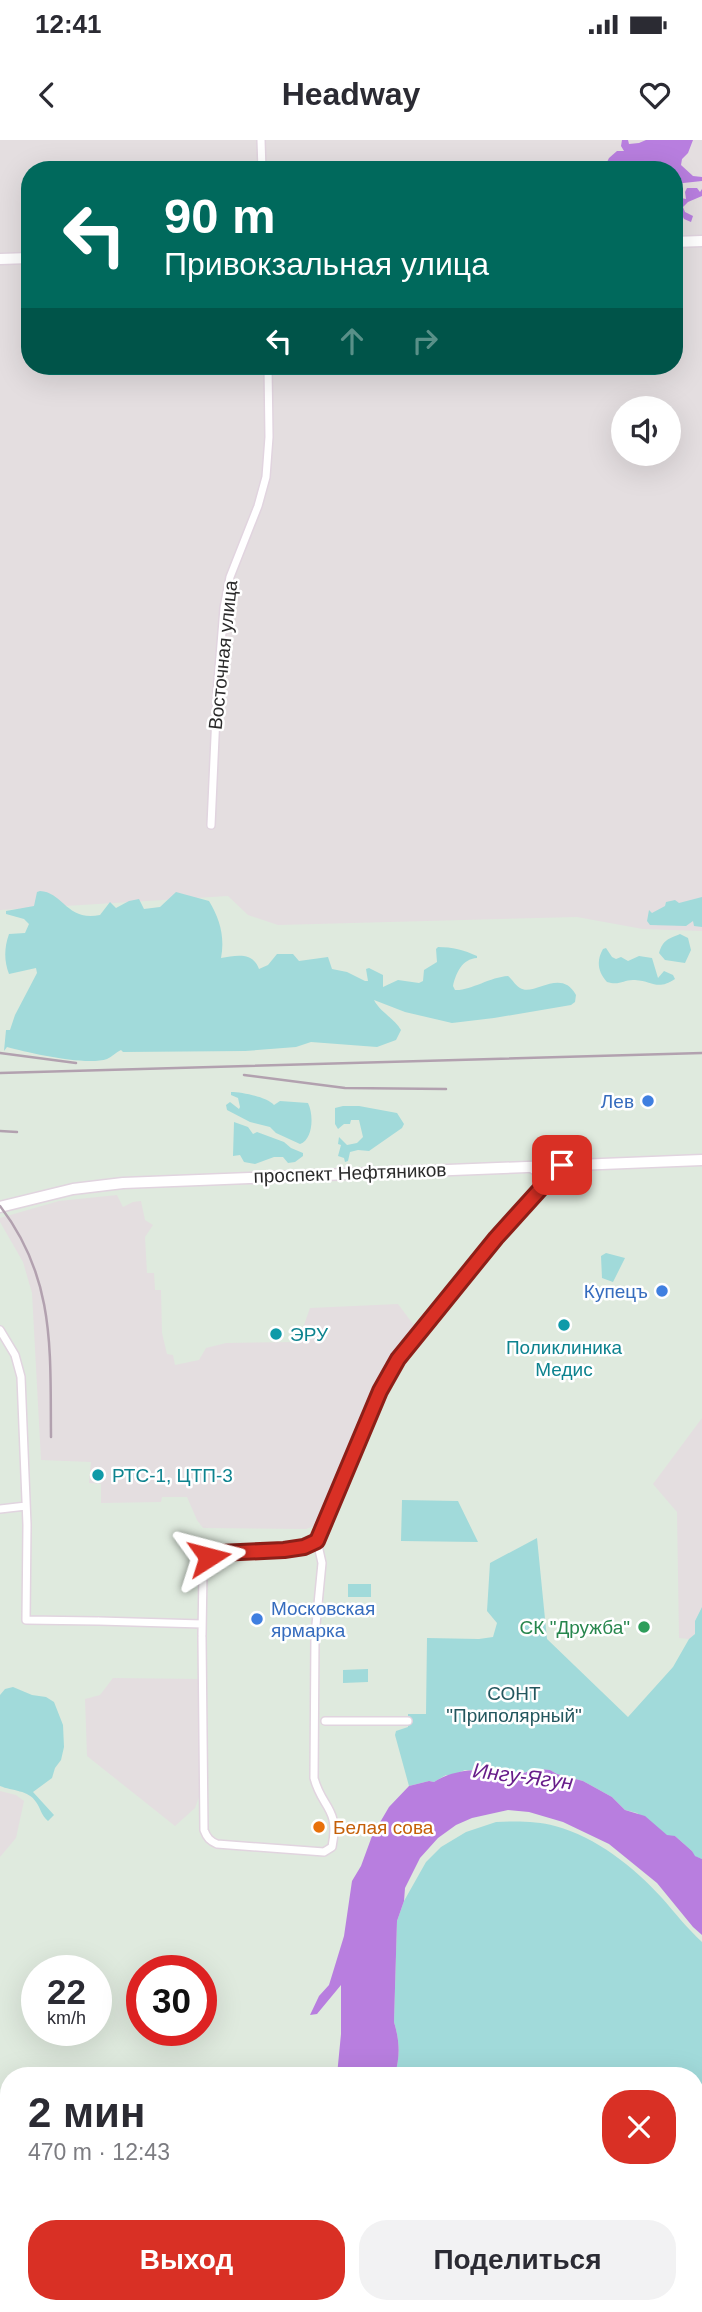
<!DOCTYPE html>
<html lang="ru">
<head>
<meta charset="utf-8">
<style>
	:root { --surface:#fff; --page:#f2f2f3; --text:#2b2b33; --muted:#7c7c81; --accent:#d93025 }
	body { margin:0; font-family:Helvetica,sans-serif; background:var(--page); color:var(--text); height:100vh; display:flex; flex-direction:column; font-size:26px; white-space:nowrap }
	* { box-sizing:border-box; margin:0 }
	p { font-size:23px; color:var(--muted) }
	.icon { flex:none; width:38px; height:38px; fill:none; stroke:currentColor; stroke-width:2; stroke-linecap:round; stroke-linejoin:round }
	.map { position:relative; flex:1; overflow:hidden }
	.panel { position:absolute; left:0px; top:1927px; width:704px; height:247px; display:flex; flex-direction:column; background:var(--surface); border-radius:28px 28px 0 0; box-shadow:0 7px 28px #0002 }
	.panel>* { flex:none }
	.hud { position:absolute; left:21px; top:21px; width:662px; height:214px; border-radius:28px; box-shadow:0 7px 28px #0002; background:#00695c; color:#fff; overflow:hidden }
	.controls { position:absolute; left:611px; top:256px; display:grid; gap:14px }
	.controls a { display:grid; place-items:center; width:70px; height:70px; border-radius:50%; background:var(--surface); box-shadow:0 7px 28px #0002; font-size:35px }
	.speed { position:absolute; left:21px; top:1815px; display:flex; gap:14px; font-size:35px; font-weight:700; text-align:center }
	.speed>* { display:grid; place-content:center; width:91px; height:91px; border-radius:50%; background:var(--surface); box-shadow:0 7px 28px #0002; line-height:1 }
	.speed small { font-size:18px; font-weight:400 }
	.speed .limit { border:10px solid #d22; background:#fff; color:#111 }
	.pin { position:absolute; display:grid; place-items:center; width:60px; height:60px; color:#fff; margin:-30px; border-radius:14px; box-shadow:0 4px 10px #0006 }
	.me { position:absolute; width:77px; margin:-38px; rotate:81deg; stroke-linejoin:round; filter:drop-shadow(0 0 5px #0008) }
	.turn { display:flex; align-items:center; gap:24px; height:147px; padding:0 28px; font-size:32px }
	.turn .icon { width:91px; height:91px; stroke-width:2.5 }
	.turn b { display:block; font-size:49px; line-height:60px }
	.lanes { display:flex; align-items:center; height:66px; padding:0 28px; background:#0003; justify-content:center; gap:35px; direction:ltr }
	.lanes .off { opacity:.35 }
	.round { display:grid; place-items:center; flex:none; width:74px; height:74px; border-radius:28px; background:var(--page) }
	.headline { display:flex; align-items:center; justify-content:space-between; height:119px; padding:0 28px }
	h1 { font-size:42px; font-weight:800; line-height:52px }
	.action { display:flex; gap:14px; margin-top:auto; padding:14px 28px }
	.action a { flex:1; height:80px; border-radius:28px; background:var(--accent); color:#fff; font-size:28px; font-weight:800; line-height:80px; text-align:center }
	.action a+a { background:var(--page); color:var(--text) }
	.status { display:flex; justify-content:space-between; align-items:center; height:49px; padding:0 35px; background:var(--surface); direction:ltr }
	.status svg { height:19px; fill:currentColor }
	header { display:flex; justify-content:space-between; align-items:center; height:91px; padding:0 28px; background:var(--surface); font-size:32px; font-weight:800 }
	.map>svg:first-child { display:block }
	.industrial { fill:#e4dee0; fill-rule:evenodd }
	.green { fill:#a1dada }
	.water { fill:#b87edf }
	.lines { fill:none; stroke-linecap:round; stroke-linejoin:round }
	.street-casing { stroke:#e1d4df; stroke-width:10 }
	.secondary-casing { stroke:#e1d4df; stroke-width:13 }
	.street { stroke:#fff; stroke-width:7 }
	.secondary { stroke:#fff; stroke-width:10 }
	.rail { stroke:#b2a1af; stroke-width:2.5 }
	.route-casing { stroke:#8d1f18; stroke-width:18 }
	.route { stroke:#d93025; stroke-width:12 }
	.shop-dot { fill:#3f7fe0; stroke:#fff; stroke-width:2.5 }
	.culture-dot { fill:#0f9aa8; stroke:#fff; stroke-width:2.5 }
	.leisure-dot { fill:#2e9e5b; stroke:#fff; stroke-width:2.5 }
	.food-dot { fill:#e8710a; stroke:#fff; stroke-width:2.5 }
	.labels { text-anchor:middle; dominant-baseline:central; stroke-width:5; stroke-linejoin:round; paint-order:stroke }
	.street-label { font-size:19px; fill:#2a2a2a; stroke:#fff }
	.shop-label { font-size:19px; fill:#366cbe; stroke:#fff; text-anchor:end }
	.culture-label { font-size:19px; fill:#0d838f; stroke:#fff; text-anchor:start }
	.leisure-label { font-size:19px; fill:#27864d; stroke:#fff; text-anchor:end }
	.park-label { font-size:19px; fill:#23575e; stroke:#fff }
	.food-label { font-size:19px; fill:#c56008; stroke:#fff; text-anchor:start }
	.water-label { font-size:21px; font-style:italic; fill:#681e8a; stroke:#fff }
</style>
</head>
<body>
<div class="status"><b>12:41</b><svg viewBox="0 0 49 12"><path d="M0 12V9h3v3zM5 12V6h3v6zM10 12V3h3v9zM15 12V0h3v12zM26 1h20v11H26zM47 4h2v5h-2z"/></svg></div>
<header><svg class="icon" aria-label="back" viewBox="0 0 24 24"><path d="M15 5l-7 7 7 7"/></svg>Headway<svg class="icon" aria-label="heart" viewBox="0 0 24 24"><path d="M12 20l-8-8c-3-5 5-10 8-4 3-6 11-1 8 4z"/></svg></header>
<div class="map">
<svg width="702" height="2172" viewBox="0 0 702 2172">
	<rect width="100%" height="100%" fill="#dfeade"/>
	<path class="industrial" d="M0 0H702V791L643 789 577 777 278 785 248 775 228 756 0 770ZM30 30H674V226H30ZM623 268H668V313H623Z
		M117 1055 123 1067 133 1062 141 1061 145 1080 153 1085 145 1097 147 1133H154L155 1150H161L162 1193 167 1214 173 1215 175 1225 199 1220 206 1208 226 1203 298 1202 310 1168 398 1164 419 1192 398 1219 330 1373 317 1385 306 1389 203 1388 197 1380 187 1357H162L161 1362 101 1363V1344L89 1343 91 1322 41 1320 32 1153 23 1122 0 1082V1078L59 1061Z
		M702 1278V1467L695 1481V1494L689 1499 679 1498 677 1372 653 1344Z
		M113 1538 202 1539 201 1651 195 1668 175 1686 87 1616 85 1559 100 1555Z
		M0 1651 16 1655 24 1661 16 1698 0 1717Z"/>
	<path class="green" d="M40 751C63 752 67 782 100 775L110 762 116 768 129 761 139 759 144 769 160 767 176 752 209 761C220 779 225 797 221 818 237 815 253 812 259 829L268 825 277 814H293L299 821 328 817 332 829 347 832 365 841H368L366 829 369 828 383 835V847L398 840 419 843 423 841 424 830 437 822 436 809 438 807C452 807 464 810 477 816V818C462 819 456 833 453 846L455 850C470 851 490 837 508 836 512 839 515 845 520 848 534 857 561 827 576 855L575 862 571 865 494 878 452 883 405 872 374 860C380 872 394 878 401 890L396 900 377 907 311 902 296 907 245 911 123 912 121 910C116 912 112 917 107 919 86 926 29 913 7 907L4 911 6 890H10L15 875 37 833 36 828 9 834C4 821 4 808 9 794L25 793 29 784 24 779 6 774V771L34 766 37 752Z
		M702 757V787L694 786 693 781 686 786 650 785 647 781 649 770 652 773 665 766 666 762 675 760 679 763Z
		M680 794 688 798 691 810 685 823 665 820 659 813C663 800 668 799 680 794Z
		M606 808 612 817 616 819 621 817 628 821 639 816 652 818 658 838 664 831 673 835 675 839C657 851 653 841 635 840 624 839 620 846 607 842 598 832 596 821 603 809Z
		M231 952C242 952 267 957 274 965L280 961 308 963C314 975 313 1000 300 1004L276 993 270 987 250 982 227 970 226 965 230 962 239 969 240 967 238 958 231 955Z
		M343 966H359L397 973 404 984 402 988 369 1011 358 1010 350 1012 348 1021 345 1022 344 1018 338 1016 341 1005 338 1004 339 997 347 1005 357 1003 363 997 359 980H351L350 984H344L338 989 335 984V968Z
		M234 982 248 987 253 994 257 992 284 1002 291 1008 303 1013V1016L295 1022 288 1023 283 1017H274L255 1024 244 1022 240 1015 233 1016Z
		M606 1113 625 1118 613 1142 602 1138 601 1116Z
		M402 1360 458 1361 478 1402 401 1401Z
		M537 1398 547 1499 628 1577 673 1527 689 1499 695 1494V1481L702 1467V1719L694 1716 692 1711 675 1696H667L637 1673 625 1670 612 1657 583 1641 557 1634 550 1630 539 1629 513 1635 496 1631 465 1630 453 1635H446L434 1642 429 1641 409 1646 395 1595 396 1591 408 1587V1574H426L427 1498 479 1499 493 1497 497 1483 487 1471 490 1423Z
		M348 1444H371V1457H348Z
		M368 1529V1542L343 1543V1530Z
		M13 1547 32 1555 46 1557 54 1562 63 1585 64 1607 61 1620 55 1628 52 1638 33 1652 54 1675 48 1681C41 1675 41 1669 36 1662 29 1650 12 1651 0 1646V1555L5 1549Z
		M496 1682C515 1681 537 1681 555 1686 596 1697 634 1727 662 1758 675 1773 687 1788 702 1802V2172H266L272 2165H695V1936L395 1935C400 1916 400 1902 394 1882L397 1781 404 1761 426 1722 441 1707 466 1692Z"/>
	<path class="water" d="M622 0H628L629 4 639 3 646 0H693L688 13 682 19 681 25 693 36 702 37V41L674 44V30H600L604 28 609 18 617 11H624L621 6Z
		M687 48H697L700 52 702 49V56L688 62 683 67 685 72 693 76 691 82 684 79 679 70 674 68V49H680L681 58 686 59 685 52Z
		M539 1629 550 1630 557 1634 583 1641 612 1657 625 1670 645 1676 667 1695 675 1696 692 1711 695 1716 702 1719V1795L693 1787 657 1743 609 1704 563 1682 529 1672 508 1670 472 1678 456 1685 438 1698 420 1718 405 1748 404 1761 397 1781 394 1882C400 1902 400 1916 395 1935H337L341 1894V1845L317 1874 310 1875 319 1856 329 1845 333 1832 344 1796 352 1741 361 1726 372 1696 389 1667 409 1646 429 1641 434 1642C450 1631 475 1628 494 1631 500 1632 505 1634 511 1635 521 1635 530 1630 539 1629Z
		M218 2165H272L266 2172H212Z"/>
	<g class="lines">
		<g class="street-casing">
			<path id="street" d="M261 0 262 30
				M211 685 217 553 224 468 230 437 258 366 266 337 269 297 268 226
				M529 1027 538 1033 539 1048
				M0 1190 15 1215 21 1237 27 1385 26 1480 98 1481
				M0 1369 26 1366
				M317 1401 380 1251 398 1219 496 1098 561 1026
				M99 1481 202 1484
				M202 1495 203 1432 209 1417 219 1413 296 1409 317 1401
				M315 1495 322 1423 317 1401
				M202 1497 204 1690C207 1698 210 1701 217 1704L324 1712 332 1707C340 1667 322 1669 314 1638L315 1497
				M325 1581H408"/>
		</g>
		<g class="secondary-casing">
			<path id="secondary" d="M674 102 702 101
				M0 119 30 118
				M0 1067 73 1049 123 1043 702 1020"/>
		</g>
		<use href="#street" class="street"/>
		<use href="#secondary" class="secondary"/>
		<path class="rail" d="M0 913 76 923
			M0 933 702 913
			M244 935 345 948 446 949
			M0 991 17 992
			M0 1066C56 1139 50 1210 51 1297"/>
	</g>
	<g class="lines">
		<g class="route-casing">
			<path id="route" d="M209 1417 219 1413 284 1410 304 1407 317 1401 380 1251 398 1219 496 1098 562 1025"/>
		</g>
		<use href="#route" class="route"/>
	</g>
	<g class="shop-dot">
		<circle cx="648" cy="961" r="7"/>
		<circle cx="662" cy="1151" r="7"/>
		<circle cx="257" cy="1479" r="7"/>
	</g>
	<g class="culture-dot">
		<circle cx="564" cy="1185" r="7"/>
		<circle cx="276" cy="1194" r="7"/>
		<circle cx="98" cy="1335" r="7"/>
	</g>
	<circle class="leisure-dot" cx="644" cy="1487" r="7"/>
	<circle class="food-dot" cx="319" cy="1687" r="7"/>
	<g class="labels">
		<g class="street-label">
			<text transform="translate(223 515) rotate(-84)">Восточная улица</text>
			<text transform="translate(350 1033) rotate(-2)">проспект Нефтяников</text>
		</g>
		<g class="shop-label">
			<text x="634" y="961">Лев</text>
			<text x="648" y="1151">Купецъ</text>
			<text x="271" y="1468" text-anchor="start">Московская<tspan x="271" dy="22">ярмарка</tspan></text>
		</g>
		<g class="culture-label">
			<text x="290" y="1194">ЭРУ</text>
			<text x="564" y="1207" text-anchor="middle">Поликлиника<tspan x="564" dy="22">Медис</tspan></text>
			<text x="112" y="1335">РТС-1, ЦТП-3</text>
		</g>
		<g class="leisure-label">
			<text x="630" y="1487">СК "Дружба"</text>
		</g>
		<g class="park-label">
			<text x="514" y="1553">СОНТ<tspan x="514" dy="22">"Приполярный"</tspan></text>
		</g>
		<g class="food-label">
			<text x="333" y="1687">Белая сова</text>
		</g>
		<g class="water-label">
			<text transform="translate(523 1636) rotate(7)">Ингу-Ягун</text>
		</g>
	</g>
</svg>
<div class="controls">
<a><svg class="icon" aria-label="sound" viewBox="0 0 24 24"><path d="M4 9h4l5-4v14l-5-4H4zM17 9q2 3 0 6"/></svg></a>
</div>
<div class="speed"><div>22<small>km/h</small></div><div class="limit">30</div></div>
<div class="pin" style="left:562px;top:1025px;background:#d93025"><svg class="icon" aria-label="arrive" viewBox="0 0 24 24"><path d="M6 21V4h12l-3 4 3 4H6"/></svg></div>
<svg class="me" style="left:209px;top:1417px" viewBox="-20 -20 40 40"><path d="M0-17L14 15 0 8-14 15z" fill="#d93025" stroke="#fff" stroke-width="4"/></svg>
<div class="hud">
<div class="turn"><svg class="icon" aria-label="left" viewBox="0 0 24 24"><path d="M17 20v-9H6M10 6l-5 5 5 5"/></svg><div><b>90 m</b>Привокзальная улица</div></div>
<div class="lanes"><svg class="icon" aria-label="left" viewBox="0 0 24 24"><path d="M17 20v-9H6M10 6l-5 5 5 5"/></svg><svg class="icon off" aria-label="ahead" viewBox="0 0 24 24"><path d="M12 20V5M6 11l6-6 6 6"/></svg><svg class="icon off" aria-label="right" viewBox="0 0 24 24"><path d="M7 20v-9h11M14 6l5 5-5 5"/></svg></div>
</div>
<section class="panel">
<div class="headline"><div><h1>2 мин</h1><p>470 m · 12:43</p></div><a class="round" style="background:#d93025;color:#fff"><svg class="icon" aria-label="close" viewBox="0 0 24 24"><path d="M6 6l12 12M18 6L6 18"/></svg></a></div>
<div class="action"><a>Выход</a><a>Поделиться</a></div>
</section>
</div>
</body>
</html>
